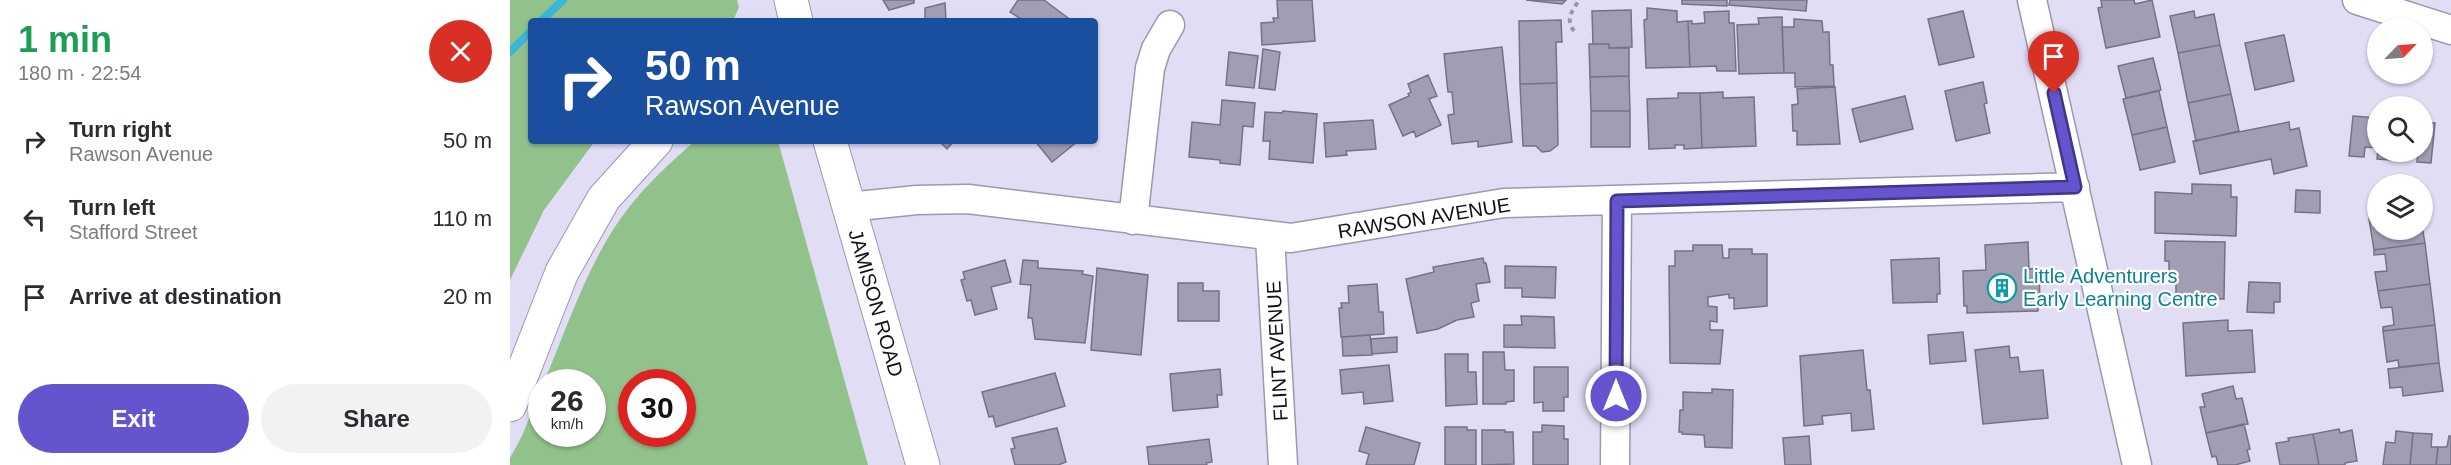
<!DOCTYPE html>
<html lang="en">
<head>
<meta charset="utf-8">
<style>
	:root { --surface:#fff; --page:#f2f2f3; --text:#2b2b33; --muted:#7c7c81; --accent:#6455ce }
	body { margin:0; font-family:Arial,sans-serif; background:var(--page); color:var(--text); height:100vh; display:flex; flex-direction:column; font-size:22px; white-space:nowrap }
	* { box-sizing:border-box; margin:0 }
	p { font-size:20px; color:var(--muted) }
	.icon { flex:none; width:33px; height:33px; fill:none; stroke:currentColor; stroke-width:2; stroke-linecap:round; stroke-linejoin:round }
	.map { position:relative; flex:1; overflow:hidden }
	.drawer { display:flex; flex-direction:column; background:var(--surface); width:510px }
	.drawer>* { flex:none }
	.top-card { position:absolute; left:18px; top:18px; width:570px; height:126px; border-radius:6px; box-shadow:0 2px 4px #0004; background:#1a4fa0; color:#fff; overflow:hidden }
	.needle { width:39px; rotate:65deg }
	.fabs { position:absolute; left:1857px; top:18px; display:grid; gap:12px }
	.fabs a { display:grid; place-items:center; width:66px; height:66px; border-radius:50%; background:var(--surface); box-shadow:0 2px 4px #0004; font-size:30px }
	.speed { position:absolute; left:18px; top:369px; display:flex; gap:12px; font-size:30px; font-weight:700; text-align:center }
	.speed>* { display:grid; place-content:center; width:78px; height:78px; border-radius:50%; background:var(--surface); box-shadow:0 2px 4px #0004; line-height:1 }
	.speed small { font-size:15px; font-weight:400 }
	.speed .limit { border:9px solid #d22; background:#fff; color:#111 }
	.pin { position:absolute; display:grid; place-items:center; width:51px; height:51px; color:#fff; margin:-62px -26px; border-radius:50% 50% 50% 0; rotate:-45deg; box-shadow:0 0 6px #0007 }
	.pin .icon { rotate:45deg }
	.me { position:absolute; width:66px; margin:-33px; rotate:0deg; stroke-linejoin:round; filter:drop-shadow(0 0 4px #0008) }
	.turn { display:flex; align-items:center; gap:21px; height:126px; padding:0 18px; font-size:27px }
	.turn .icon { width:78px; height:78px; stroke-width:2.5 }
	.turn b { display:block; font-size:42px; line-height:51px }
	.round { display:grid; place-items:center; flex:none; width:63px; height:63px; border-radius:32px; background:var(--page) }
	.headline { display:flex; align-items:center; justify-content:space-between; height:102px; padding:0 18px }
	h1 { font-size:36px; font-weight:700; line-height:45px; color:#1e9e55 }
	.button { display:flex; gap:12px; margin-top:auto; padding:12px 18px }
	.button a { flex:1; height:69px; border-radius:36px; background:var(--accent); color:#fff; font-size:24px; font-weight:700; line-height:69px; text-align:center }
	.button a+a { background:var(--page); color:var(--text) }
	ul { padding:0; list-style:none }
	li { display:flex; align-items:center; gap:18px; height:78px; padding:0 18px }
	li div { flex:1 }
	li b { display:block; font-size:22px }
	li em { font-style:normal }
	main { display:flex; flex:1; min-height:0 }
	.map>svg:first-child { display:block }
	.green { fill:#92c28b; fill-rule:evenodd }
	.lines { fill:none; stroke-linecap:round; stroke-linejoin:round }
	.stream { stroke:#3cb5d8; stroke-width:8 }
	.building { fill:#a19eb4; stroke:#747287; stroke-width:1.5 }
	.minor-casing { stroke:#9b99af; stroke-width:31 }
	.tertiary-casing { stroke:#9b99af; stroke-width:35 }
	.secondary-casing { stroke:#9b99af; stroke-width:35 }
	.path { stroke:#9895a7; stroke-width:4; stroke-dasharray:4.5 4.5; stroke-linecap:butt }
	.minor { stroke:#fff; stroke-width:28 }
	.tertiary { stroke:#fff; stroke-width:33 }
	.secondary { stroke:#fff; stroke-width:33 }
	.route-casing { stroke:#413786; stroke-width:15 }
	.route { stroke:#6455ce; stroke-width:10 }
	.labels { text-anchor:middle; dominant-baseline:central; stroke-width:4.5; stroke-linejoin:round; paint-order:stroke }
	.street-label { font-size:20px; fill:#111018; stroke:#fff }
	.culture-label { font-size:20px; fill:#0d838f; stroke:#fff; text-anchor:start }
</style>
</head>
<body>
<main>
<section class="drawer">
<div class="headline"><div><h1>1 min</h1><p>180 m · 22:54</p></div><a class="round" style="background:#d93025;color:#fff"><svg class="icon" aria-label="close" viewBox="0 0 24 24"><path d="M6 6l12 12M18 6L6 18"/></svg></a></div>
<ul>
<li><svg class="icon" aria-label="right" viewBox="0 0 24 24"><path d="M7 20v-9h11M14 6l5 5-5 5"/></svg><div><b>Turn right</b><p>Rawson Avenue</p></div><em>50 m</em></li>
<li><svg class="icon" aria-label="left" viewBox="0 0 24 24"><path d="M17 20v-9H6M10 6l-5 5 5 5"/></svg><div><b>Turn left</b><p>Stafford Street</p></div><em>110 m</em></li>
<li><svg class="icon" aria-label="arrive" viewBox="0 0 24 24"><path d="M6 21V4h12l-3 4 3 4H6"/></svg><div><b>Arrive at destination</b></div><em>20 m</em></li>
</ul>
<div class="button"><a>Exit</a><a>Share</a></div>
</section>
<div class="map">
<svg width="1941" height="465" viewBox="0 0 1941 465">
	<rect width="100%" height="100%" fill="#e0ddf4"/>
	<path class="green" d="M0 0H227L229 7 223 21H21V141H85L34 210 0 280Z
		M185 141H268L358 465H0V458L12 436 31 389 32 434H82V382H34C59 323 80 256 120 206 139 182 162 161 185 141ZM122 382H172V434H122Z"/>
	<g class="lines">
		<path class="stream" d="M31 21 53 0
			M0 52 21 31"/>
	</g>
	<path class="building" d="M373 0H404V3L379 10Z
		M508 0H534L562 21H514L500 12Z
		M767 0H802L805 41 752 45 751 23 764 22 763 18H768Z
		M1016 0H1056L1052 4Z
		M1172 0H1217V6L1172 4Z
		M1220 0H1297L1296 11 1219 5Z
		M1591 0H1624L1625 4 1642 0 1650 37 1596 48 1588 8 1592 7Z
		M435 3 436 21H415V8Z
		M1137 8 1167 11V22L1178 21 1180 67 1136 68 1134 20 1137 19Z
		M1121 10 1122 47 1099 48V44H1083L1082 11Z
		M1219 11V23H1224L1226 71H1207L1206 66 1180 67 1178 21H1182V24L1195 23 1194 12Z
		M1453 11 1464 57 1429 65 1418 19Z
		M1684 11 1685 18 1704 14 1710 45 1668 53 1660 16Z
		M1272 17 1274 73 1229 74 1227 25 1249 24 1248 18Z
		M1284 19 1312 21 1313 32H1319L1320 65H1323L1324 86 1285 87V73H1274L1272 27H1284Z
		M1051 20 1052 42H1046L1047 83 1010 84 1009 21Z
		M1774 35 1784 81 1745 90 1735 43Z
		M1079 44H1099V48H1119V76L1080 77Z
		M1710 45 1721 94 1678 103 1668 53Z
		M992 47 1002 142 968 147V141L942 144 938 115 944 114 942 92H938L934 54Z
		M753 49 770 52 765 90 749 88Z
		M719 52 748 56 744 88 716 85Z
		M1643 58 1651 90 1616 98 1608 66Z
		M918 75 927 96 919 99 931 125 906 137 904 131 893 136 879 105 899 96 898 94 901 92 898 84Z
		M1119 76 1120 111H1081L1080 77Z
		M1473 82 1477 103 1474 104 1480 133 1446 141 1435 91Z
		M1047 83 1048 145 1040 151 1032 152 1026 146H1013L1010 84Z
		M1325 87 1330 144 1287 145V131H1283L1282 105 1288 104 1287 89Z
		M1649 91 1657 127 1622 135 1613 99Z
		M1213 92V98L1244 97 1246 146 1192 148 1190 93Z
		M1168 93H1190L1192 148 1174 149V145H1165V148L1139 149 1137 99 1168 98Z
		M1721 94 1729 131 1686 141 1678 103Z
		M1395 96 1403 129 1350 142 1342 109Z
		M712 100 745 103 743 127 733 126 730 165 710 163V160L679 157 682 122 710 125Z
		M773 111 807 114 803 163 759 159 760 141H753L755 112 772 113Z
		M1081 111H1120V147H1081Z
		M1843 116 1868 118V148L1855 147 1854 157 1839 156Z
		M863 120 866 149 836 151 837 155 816 157 814 123Z
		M1779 122 1780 130 1789 128 1797 166 1764 174 1761 159 1690 174 1683 141Z
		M1912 122 1925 123 1921 163 1907 162 1908 152H1912Z
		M1657 127 1665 162 1630 170 1622 135Z
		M429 141H444L437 149Z
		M525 141H568L542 162Z
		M1868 150 1883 152 1882 160 1867 159Z
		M1682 184 1721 185V197H1727L1726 236 1645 233V192L1682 194Z
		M1786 190 1810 191V213L1785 212Z
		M1868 218V230H1912V226L1915 243 1864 250 1859 219Z
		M1655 241 1715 242 1714 299 1666 298V277H1659V261H1655Z
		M1518 242 1519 269 1529 268 1530 305 1528 304V311L1457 313V306H1454L1453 271 1476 270 1475 245Z
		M1915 243 1920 284 1868 291 1865 272 1877 271 1875 254 1864 255V250Z
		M1183 245H1212L1213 258H1219V249H1242V254H1257V306L1224 309V298H1219V294L1198 297V306L1207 307V322L1200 321V330H1213L1210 364 1160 363 1159 266H1165V251H1183Z
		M973 258 974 263H976L980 282 966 284 969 301 961 303 964 317 947 320 928 329 907 333 896 279 924 272 923 267Z
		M1429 258 1430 294H1427V302L1383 303 1381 260Z
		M495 260 501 282 481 287 487 309 465 315 461 300 457 301 451 280 455 279 453 272Z
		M513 260 528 261V268L573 271 572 274 583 276 575 343 525 339 522 318H518L521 285 510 284Z
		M995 266 1046 267 1045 298 1012 297V288H995Z
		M587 268 638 275 631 355 581 350Z
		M1739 282 1770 283V302H1764V313L1737 312Z
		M668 283H693V291H709V321H668Z
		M867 284 869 312H873L874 334 831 337 829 308H832L831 303H839L838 286Z
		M1920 284 1925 325 1873 331V327L1884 325 1882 307 1871 308 1868 291Z
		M1011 316 1044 317 1045 348 994 347V325H1012Z
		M1718 320V331L1742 330 1745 372 1676 376 1673 323Z
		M1925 325 1929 363 1889 367 1888 360 1877 362 1873 331Z
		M1453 332 1456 361 1420 364 1418 335Z
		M860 335 862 355 833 356 832 337Z
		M887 337V352L862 354 861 339Z
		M1499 346 1500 358 1508 357 1510 372 1533 370 1538 418 1473 424 1465 350Z
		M1353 350 1357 390H1360L1364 429 1342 431 1341 413 1312 416 1313 424 1294 426 1290 356Z
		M973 352H994L995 370H1004V401L996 402V404H973Z
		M935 354H958V372H966L967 404 936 406Z
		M1929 363 1933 391 1893 396 1892 387 1880 388 1878 369Z
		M879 365 883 401 854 404 853 392 832 394 830 370Z
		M1024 367H1058V397H1054V411H1033V402L1024 403Z
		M710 369 712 395H707L708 407 663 411 660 374Z
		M545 373 555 406 486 427 483 416 479 417 472 392Z
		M1723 386 1726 399 1732 398 1738 424 1696 433 1690 407H1695L1692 394Z
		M1202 389 1223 390 1222 448 1195 447 1194 435 1172 434V432H1169L1170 410H1173V392L1202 393Z
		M1734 424 1740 449 1737 450 1740 461 1725 465H1708L1706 456 1702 457 1696 433Z
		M1032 425 1054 426V439H1058V465H1023V432H1032Z
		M856 427 910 443 904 465H856L859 454 849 451Z
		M935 427H957V430H966V465H935Z
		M547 428 556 462 548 465H505L501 449 505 448 502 438Z
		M1829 429 1830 433 1842 430 1847 461 1835 463V465H1809L1803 434Z
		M972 430H995V432H1003L1004 464 972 465Z
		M1886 431 1903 433 1900 465H1873L1876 442 1885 443Z
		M1903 433 1922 434 1921 447H1928L1926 465H1900Z
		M1803 434 1809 465H1770L1766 443 1779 441 1778 438Z
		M1299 436 1301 465H1275L1273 438Z
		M1939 436H1941V465H1926L1928 447H1937Z
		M699 439 702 462 696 463 697 465H639L637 447Z"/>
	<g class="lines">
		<g class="minor-casing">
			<path id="minor" d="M1522 0 1627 465
				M1847 0 1941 30
				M338 207 407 200 458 199 781 238 994 203 1565 187
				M623 220 640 68 646 49 660 25
				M760 237 773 465
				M1105 465 1107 201"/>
		</g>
		<g class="tertiary-casing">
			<path id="tertiary" d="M0 405 52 272 94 198 146 141"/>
		</g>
		<g class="secondary-casing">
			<path id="secondary" d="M281 0 286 21
				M320 141 413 465"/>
		</g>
		<path class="path" d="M1064 31C1055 18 1062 12 1069 0"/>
		<use href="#minor" class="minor"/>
		<use href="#tertiary" class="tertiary"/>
		<use href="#secondary" class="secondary"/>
	</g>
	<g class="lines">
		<g class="route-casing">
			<path id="route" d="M1106 396 1107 201 1565 187 1544 93"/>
		</g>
		<use href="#route" class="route"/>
	</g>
	<defs>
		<g id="building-ring" transform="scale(1.5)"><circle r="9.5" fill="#fff" stroke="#0f9aa8" stroke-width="1.5"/><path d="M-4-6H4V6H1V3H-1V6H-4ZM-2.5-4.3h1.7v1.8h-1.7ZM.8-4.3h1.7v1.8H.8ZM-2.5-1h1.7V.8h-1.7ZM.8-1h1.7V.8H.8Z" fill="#0f9aa8"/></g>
	</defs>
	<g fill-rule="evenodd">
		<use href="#building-ring" x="1492" y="288"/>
	</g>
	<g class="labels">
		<g class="street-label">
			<text transform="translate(914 218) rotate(-9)">RAWSON AVENUE</text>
			<text transform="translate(366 303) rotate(74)">JAMISON ROAD</text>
			<text transform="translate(767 351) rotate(-93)">FLINT AVENUE</text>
		</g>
		<g class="culture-label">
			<text x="1513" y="276">Little Adventurers<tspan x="1513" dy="23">Early Learning Centre</tspan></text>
		</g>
	</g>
</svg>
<div class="fabs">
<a><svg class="needle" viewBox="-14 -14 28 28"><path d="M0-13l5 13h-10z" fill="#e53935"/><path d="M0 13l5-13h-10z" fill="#7c7c81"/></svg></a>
<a><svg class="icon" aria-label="search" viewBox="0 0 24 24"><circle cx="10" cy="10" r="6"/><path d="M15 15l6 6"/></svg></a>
<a><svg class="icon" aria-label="layers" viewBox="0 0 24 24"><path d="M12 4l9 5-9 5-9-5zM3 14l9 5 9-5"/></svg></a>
</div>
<div class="speed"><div>26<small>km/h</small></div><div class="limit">30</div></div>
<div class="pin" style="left:1544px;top:93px;background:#d93025"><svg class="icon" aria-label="arrive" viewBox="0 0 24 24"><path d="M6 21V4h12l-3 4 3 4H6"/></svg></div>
<svg class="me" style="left:1106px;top:396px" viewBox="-20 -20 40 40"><circle r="17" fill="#6455ce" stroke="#fff" stroke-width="3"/><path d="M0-11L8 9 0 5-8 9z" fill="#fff"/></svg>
<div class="top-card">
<div class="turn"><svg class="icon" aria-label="right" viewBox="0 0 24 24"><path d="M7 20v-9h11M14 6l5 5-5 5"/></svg><div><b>50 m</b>Rawson Avenue</div></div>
</div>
</div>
</main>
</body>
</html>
